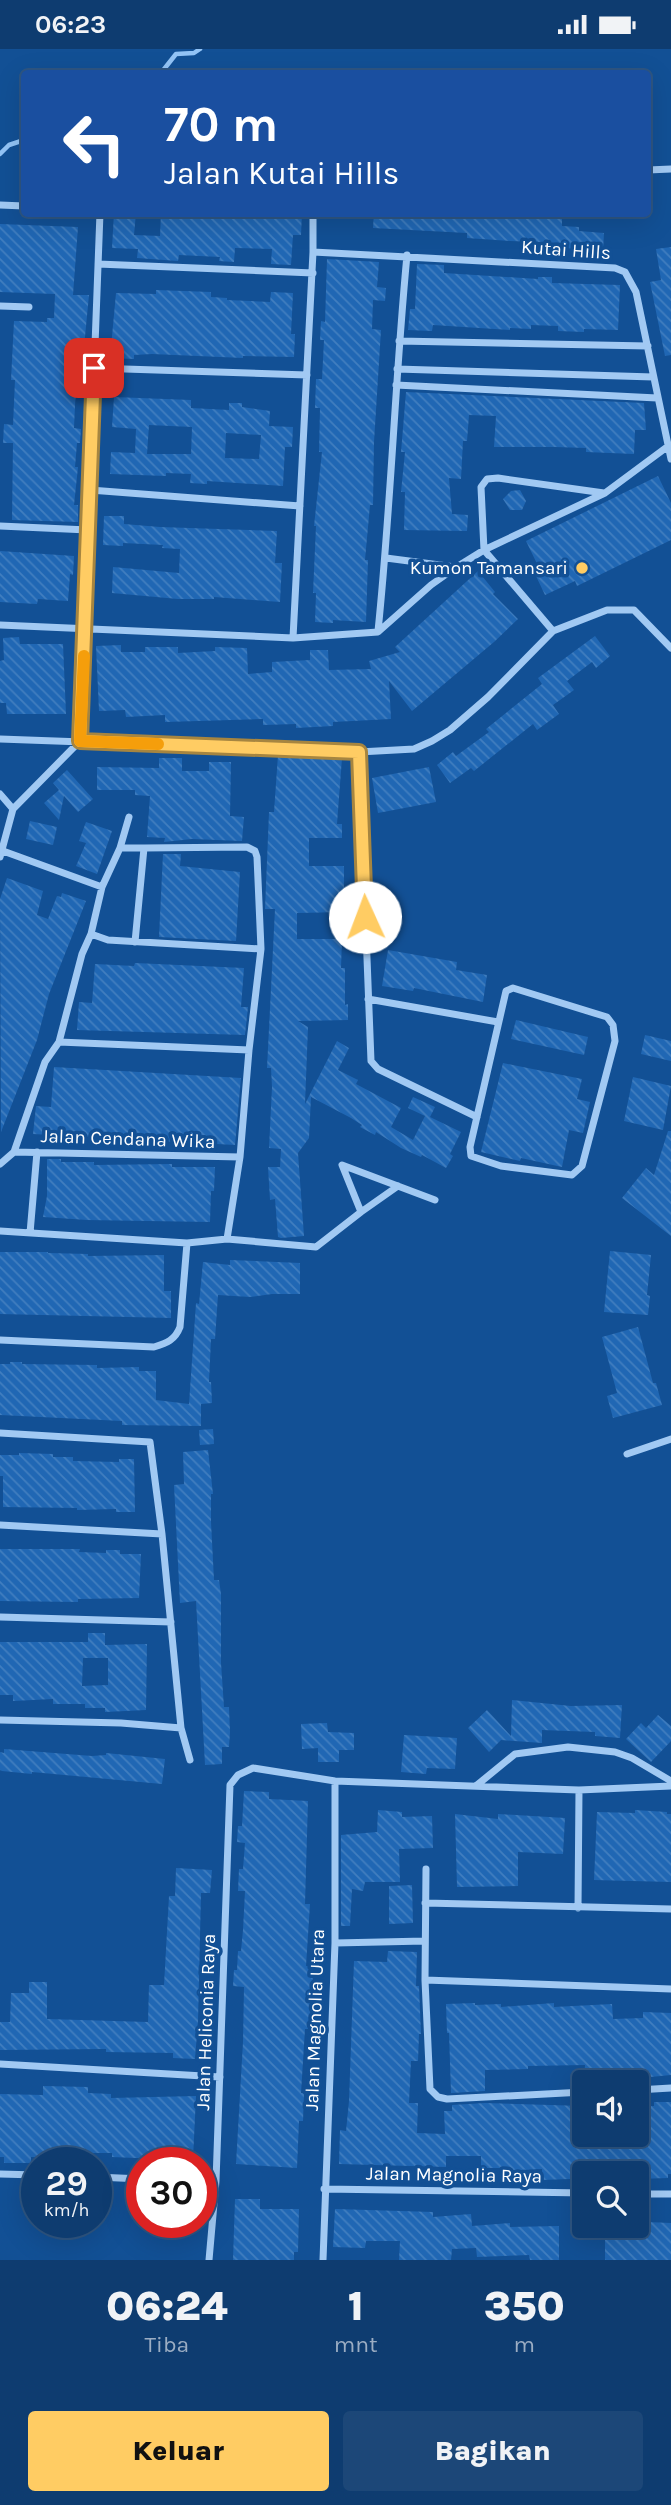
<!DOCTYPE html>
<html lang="id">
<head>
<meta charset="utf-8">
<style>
	:root { --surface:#0e3c70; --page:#1c4778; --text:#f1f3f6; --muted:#9badc3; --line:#2e5683; --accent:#ffcc63 }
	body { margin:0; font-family:Karla,sans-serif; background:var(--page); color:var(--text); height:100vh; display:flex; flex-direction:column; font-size:26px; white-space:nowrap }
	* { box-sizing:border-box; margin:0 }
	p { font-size:23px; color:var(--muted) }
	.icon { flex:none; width:38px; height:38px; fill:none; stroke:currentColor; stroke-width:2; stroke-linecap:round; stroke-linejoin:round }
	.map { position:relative; height:2211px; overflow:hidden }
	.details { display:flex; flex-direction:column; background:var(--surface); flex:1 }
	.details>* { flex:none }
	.top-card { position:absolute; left:21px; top:21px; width:630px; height:147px; border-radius:7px; box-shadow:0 7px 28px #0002,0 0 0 2px var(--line); background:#1a4fa0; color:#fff; overflow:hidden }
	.fabs { position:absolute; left:572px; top:2021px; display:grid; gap:14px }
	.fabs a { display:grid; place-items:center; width:77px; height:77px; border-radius:7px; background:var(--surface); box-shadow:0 7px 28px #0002,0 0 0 2px var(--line); font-size:35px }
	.speed { position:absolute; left:21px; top:2098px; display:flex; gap:14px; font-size:35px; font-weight:700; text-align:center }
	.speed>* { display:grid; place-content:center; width:91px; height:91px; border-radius:50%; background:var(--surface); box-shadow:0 7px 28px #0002,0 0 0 2px var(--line); line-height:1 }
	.speed small { font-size:18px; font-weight:400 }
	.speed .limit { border:10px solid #d22; background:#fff; color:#111 }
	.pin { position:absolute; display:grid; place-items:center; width:60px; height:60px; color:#fff; margin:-30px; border-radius:14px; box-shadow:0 4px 10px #0006 }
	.me { position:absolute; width:77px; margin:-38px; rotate:358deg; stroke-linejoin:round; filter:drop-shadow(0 0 5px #0008) }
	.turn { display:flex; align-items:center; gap:24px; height:147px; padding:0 28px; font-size:32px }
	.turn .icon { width:91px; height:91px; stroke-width:2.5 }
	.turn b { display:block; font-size:49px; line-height:60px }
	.eta { display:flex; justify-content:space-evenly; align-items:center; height:119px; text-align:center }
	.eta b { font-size:42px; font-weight:800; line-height:49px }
	.button { display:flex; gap:14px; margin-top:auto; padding:14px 28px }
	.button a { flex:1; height:80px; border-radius:7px; background:var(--accent); color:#111; font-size:28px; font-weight:800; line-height:80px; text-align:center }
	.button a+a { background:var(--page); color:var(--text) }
	.status { display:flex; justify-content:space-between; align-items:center; height:49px; padding:0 35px; background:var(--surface); direction:ltr }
	.status svg { height:19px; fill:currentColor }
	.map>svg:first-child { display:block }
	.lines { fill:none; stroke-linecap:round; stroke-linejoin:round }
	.stream { stroke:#93c4f6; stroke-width:4.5 }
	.building { fill:url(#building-back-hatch); fill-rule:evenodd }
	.minor { stroke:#a1c9f3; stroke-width:7 }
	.route-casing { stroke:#a68540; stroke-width:18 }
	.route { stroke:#ffcc63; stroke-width:12 }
	.slow { stroke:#f59e0b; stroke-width:12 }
	.poi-dot { fill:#ffcc63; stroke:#125095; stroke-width:2.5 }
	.labels { text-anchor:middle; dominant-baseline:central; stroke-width:7; stroke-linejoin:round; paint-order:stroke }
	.street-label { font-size:19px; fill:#fff; stroke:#125095 }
	.poi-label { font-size:19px; fill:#fff; stroke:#125095; text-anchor:end }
</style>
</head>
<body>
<div class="status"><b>06:23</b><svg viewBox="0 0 49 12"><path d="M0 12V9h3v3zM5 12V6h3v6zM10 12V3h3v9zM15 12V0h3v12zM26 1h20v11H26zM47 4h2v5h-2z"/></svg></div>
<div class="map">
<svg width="671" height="2211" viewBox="0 0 671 2211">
	<defs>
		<pattern id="building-back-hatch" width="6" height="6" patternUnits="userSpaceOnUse" patternTransform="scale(1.75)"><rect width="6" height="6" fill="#2067b4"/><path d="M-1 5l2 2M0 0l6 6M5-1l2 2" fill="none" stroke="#417ebf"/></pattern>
	</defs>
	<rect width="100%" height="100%" fill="#125095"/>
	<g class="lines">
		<path class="stream" d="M161 24 176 5 194 4 200 0
			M0 105 9 96 24 91"/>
	</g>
	<path class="building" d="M114 164H136L134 186 160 187 161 164H302L301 186H293L291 216 271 215 272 200 235 199 234 213 219 212 220 208 179 206 178 212 137 209 138 200 112 199Z
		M374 164H507V169L562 170V177L579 178V182L604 184 603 202 564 199V194L510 192 467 189V184L373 179Z
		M0 175 78 178 73 246H89L84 298H81L80 319H78L75 356 74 379 81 380 80 394H77L75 418H78L74 456H78V473L12 471 13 394H3L4 375 13 376 15 331H11L14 272 47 273V269H54L55 245 0 243Z
		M671 198V306L665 307 650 233 661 231 656 200Z
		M327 210 379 213 377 238 386 239 385 252 373 251 372 280 381 281 374 393 373 456H370L365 511H368L366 573 333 571V574L315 573 316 544H313L316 477H314L322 403H319L320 359H315L316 330H322L324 291H320L321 272 325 273Z
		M417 215 444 216V224L538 230V228H552V234L620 236 618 281 584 280V283L558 282V277L531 276V280L510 279V281L433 276 432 282 408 281 410 260H415Z
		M156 241 211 243V248L227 249V251L270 253 271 243 293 244 291 285H295L294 308 243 307V309L152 305 134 306V310L110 309 116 244 156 245Z
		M406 343 644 354 646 381H635L634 405 586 403V399L555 398H494L496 367 469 366 467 392H463L461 430 449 429 452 465 468 466 467 482 404 481 405 443H401L405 403H401Z
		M114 348 191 351V359L229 361V354H242V358L270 362 269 377 293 378 292 398H285L283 437 207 432V435L190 434 191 425 166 424V427L110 425 111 403 135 404 136 380 112 378ZM149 376 192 378 191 405H147ZM226 384 261 386 259 410 225 409Z
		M658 427 671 454V491L577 537 575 532 545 546 535 525 541 523 526 492Z
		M520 441 526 452 522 461H510L503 450 511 442Z
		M104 467H124V475L160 478 277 482 275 514H282L280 553 214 548V550H178L112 544 113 518 179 524 180 500 162 499 163 496 123 494V497L103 496Z
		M0 502 74 507 73 526 70 525 68 552 38 550 37 555 0 553Z
		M478 522 495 543 493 545 518 570 494 593 412 662 389 632 391 670 333 673V677L296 679V675L263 676V670L165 673V666L126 668 125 661 99 662 96 597 121 596V603H145V598H178V604L215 602V598L247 599 248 625 272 623V613L310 611V601H328L329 621 371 620 369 612 400 603 395 598Z
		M595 587 610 607 596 619 592 613 567 632 574 641 553 656 559 665 537 681 533 675 474 722 471 719 450 734 437 716 453 703 456 707 489 683 486 680 542 635 538 629Z
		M19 588 20 595H63L66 665H7L6 654H0V612L4 611 3 589Z
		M278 706 342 709 337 775H342V789H309V817H344V863L297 864V890H342L341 919H345V956L348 955V971L298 972 308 978 305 1055 337 992 349 999 338 1021 358 1031 356 1035 401 1059 391 1078 413 1091 425 1067 408 1059 413 1048 435 1058 430 1068 461 1083 450 1105 453 1107 446 1119 422 1106 421 1108 401 1099 376 1083 375 1086 360 1078 362 1076 351 1069 311 1048 309 1089 298 1104 304 1187 281 1189 278 1188 275 1150 270 1151 268 1118H280L281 1100 269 1099 272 1038 271 1019H267L275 860H265L269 763H274Z
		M159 709H182V722H209V713H231L230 767 244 768 242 792 192 790 164 793 165 789 147 788 150 747 135 746V741H97V718L159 719Z
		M429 718 436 753 378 764 372 729Z
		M67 721 93 750 78 763 64 747 59 771 44 754 59 741 53 734Z
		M30 772 57 778 53 796 26 790Z
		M86 773 112 782 97 825 76 817 86 794 79 792Z
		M163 805H181L180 817 240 823 236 892 159 888Z
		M7 829 43 842 37 866 48 870 57 847 61 848 62 844 86 852 49 945 37 991 1 1083 0 850Z
		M346 862 359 863 360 892 346 891Z
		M388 901 457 913 456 921 487 926 483 953 414 939 413 942 382 937Z
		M135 914 244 919 241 958H248L245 986 77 981 79 953 92 954 95 915 134 917Z
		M516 971 588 988 584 1006 511 990Z
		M645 986 671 992V1012L641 1005Z
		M503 1014 582 1030 577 1050 590 1053 583 1084 569 1081 562 1118 521 1109 520 1112 481 1103Z
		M54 1018 241 1029 235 1096 33 1085 36 1057 51 1058Z
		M633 1028 671 1037 663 1081 624 1072Z
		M668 1082H671V1187L622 1149 646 1119 654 1126Z
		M47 1110H61V1113H94V1116L172 1115V1118H215L214 1142H211L210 1173 87 1171 43 1168 47 1147Z
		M610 1202 651 1206 647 1246 650 1247 648 1266 604 1263Z
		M0 1203H48V1204L88 1205V1207L164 1206V1242H171V1269L0 1265Z
		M230 1211 300 1214V1245H272L250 1248 218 1246 215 1290H211L209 1333H211L212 1354 201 1355V1377L122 1376V1372L0 1366V1315H10V1313H22V1315L97 1316V1319L139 1318V1322H156V1351L189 1355 196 1254 199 1255 203 1213 230 1216Z
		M638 1278 653 1334H656L662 1356 613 1369 607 1347 617 1344 602 1288Z
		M213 1380 214 1395 200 1396 199 1381Z
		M208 1401 213 1445H211V1473L214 1531H219L221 1545V1614L224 1658H229L230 1683 229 1698H222V1715L205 1716 196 1552 180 1554 174 1436 184 1435 183 1403Z
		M19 1404 53 1405V1408H73V1412L119 1413V1410H134L135 1463H116V1460L77 1461V1459L3 1458V1427H0V1406H19Z
		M0 1500H80L79 1503 106 1504V1501H120V1505H141L139 1549 78 1550V1553L0 1552Z
		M88 1584H105V1596L147 1595 146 1661 105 1663V1659H85V1655H53V1650L13 1652V1646H0V1593H88ZM83 1609H108V1636L82 1637Z
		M512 1651 571 1657 622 1656 620 1689 595 1687V1683L542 1681V1694L501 1691 489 1703 468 1679 487 1661 511 1687Z
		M658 1666 671 1677V1692L651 1713 626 1690 641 1674 646 1679Z
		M327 1674 328 1683 354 1684V1701H339V1713H318V1699L302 1700 301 1675Z
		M404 1686 457 1689 455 1720 427 1719 426 1725 401 1723Z
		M4 1700 92 1707 106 1706V1704L165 1710 162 1735 32 1723V1725L2 1722 0 1721V1703L4 1704Z
		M244 1742 269 1743V1750L308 1752 305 1855H310L306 1917H313L312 1953H315L314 1980H305L301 2044H304L303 2072H299L297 2119 236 2115 243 1993 244 1938 233 1937 234 1921H237L238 1902H241L243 1881 245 1842H238L239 1820H243L245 1794 237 1793 238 1777H242Z
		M378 1761 402 1763V1768L432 1767 433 1799 399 1800 400 1833H365L363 1842 352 1840 350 1877H341V1786L377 1783Z
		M635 1761 667 1763V1765H671V1833L594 1831 597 1763 635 1764Z
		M455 1765 498 1770V1765L565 1769 563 1805 518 1803V1837L457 1838Z
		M176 1819 212 1821 210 1844H201L198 1972 195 2010 173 2009V2004L106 2003V2000L0 2001V1973H10L11 1944H29V1933H47V1970L148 1973 149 1936H164L169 1847H175Z
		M412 1836 413 1874 389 1875V1837Z
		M388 1902 417 1903 416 1937H419L421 1985H419L418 2012H411L409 2054H418L417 2084 445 2085 444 2062H452V2056L485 2054 584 2057V2086H637V2057H654V2053H671V2125H668V2129L637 2130V2124H570V2130L542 2131V2120L504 2122V2119H481V2107H446V2118L339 2115 340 2081 346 2082 349 2052 354 1912 387 1913Z
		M475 1954V1956L501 1955V1958L554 1954V1958L612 1955 613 1970 643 1969V1963L671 1964V2026L640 2029V2032L584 2034 585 2016 528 2017V2020L485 2021V2042L451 2044 449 1984H447L446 1955Z
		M43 2037 88 2038V2044L111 2045V2049L196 2047 193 2110 135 2109 112 2108V2104H81V2109L31 2108V2114H4V2108H0V2045L43 2046Z
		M235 2150H260V2160H299L298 2203H294V2211H233Z
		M335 2160 433 2163V2168L471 2165 472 2177 510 2174V2178L559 2177V2211H530L529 2206 477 2208 476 2199 452 2200 451 2211H399L400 2192H366L365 2199 333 2198Z
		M647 2173 671 2174V2211H605V2177H646Z"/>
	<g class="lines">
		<path class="minor" d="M648 121 671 120
			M0 156 24 157
			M313 164V203L615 219 625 223 636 243 671 410
			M98 215 313 224
			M0 257 29 258
			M399 292 648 297
			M94 319 307 326
			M397 320 653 328
			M396 336 657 349
			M90 441 300 457
			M0 477 88 481
			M386 509 455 518
			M0 576 293 589 378 583 431 536 455 519 484 501 605 444 667 398
			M378 582C391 457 395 331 407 206
			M553 582 484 501 481 438 487 430 498 429 604 444
			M293 589 313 203
			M0 690 359 703 414 700 432 692 450 681 488 648 553 582 607 561H634L671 599
			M359 703 371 1012 378 1020 477 1068
			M0 745 13 760
			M120 799H144
			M3 802 102 838
			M0 808 13 760 80 692 100 164
			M91 885 102 838 120 799 129 768
			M135 893 144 799 247 798 255 802 257 808 261 900
			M513 939 607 968 613 976 615 992 582 1117 572 1126 501 1117 471 1107 470 1098 506 942Z
			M368 950 498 973
			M59 993 82 905 91 885 108 891 261 900 249 1001
			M14 1103 45 1013 59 993 249 1001 240 1108
			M0 1115 14 1103 240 1108 227 1190 187 1194
			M398 1137 361 1163 342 1116 435 1151
			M0 1182 187 1194 180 1278C175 1291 167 1294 154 1298L0 1291
			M30 1184 37 1103
			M227 1190 316 1198 361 1163
			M0 1384 150 1393 162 1485 0 1476
			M627 1405 671 1390
			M162 1485 181 1679 190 1711
			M0 1568 171 1573
			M0 1671 121 1674 181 1679
			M477 1736 515 1705 568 1698 615 1703 632 1709 671 1732
			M426 1820 425 1931 430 2040 438 2048 447 2050 584 2043
			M425 1854 671 1860
			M578 1859 579 1741
			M335 1894 425 1892
			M425 1931 671 1940
			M0 2015 220 2028
			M637 2041 671 2039
			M0 2125 37 2126
			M96 2128 142 2130
			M201 2132H216
			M324 2140 584 2144
			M637 2145H671
			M209 2211 216 2132 230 1736 238 1726 253 1719 335 1732 579 1741 671 1737
			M323 2211 335 1894V1732"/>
	</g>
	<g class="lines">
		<g class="route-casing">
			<path id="route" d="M94 319 80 692 359 703 365 868"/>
		</g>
		<use href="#route" class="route"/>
		<path class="slow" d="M84 607 80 692 158 695"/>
	</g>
	<circle class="poi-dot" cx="582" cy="519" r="7"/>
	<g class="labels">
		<g class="street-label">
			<text transform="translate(566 201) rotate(4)">Kutai Hills</text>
			<text transform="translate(128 1090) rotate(2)">Jalan Cendana Wika</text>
			<text transform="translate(315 1971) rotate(-88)">Jalan Magnolia Utara</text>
			<text transform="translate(206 1973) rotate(-88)">Jalan Heliconia Raya</text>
			<text transform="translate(454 2126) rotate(1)">Jalan Magnolia Raya</text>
		</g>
		<g class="poi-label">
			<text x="568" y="519">Kumon Tamansari</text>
		</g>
	</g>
</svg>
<div class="fabs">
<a><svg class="icon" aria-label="sound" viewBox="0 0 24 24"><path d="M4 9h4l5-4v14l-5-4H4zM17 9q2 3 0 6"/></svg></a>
<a><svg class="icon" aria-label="search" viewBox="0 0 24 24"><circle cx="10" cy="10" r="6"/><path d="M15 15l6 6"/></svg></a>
</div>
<div class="speed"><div>29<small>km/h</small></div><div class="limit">30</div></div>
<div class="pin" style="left:94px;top:319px;background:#d93025"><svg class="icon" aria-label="arrive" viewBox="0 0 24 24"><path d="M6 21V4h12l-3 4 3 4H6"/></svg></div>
<svg class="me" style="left:365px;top:868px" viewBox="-20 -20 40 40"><circle r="19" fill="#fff"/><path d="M0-13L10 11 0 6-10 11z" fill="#ffcc63"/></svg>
<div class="top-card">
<div class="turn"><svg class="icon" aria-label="left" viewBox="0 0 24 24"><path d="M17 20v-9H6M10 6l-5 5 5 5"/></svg><div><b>70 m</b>Jalan Kutai Hills</div></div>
</div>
</div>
<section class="details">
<div class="eta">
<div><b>06:24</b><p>Tiba</p></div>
<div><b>1</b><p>mnt</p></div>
<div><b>350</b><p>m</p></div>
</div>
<div class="button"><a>Keluar</a><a>Bagikan</a></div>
</section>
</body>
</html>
